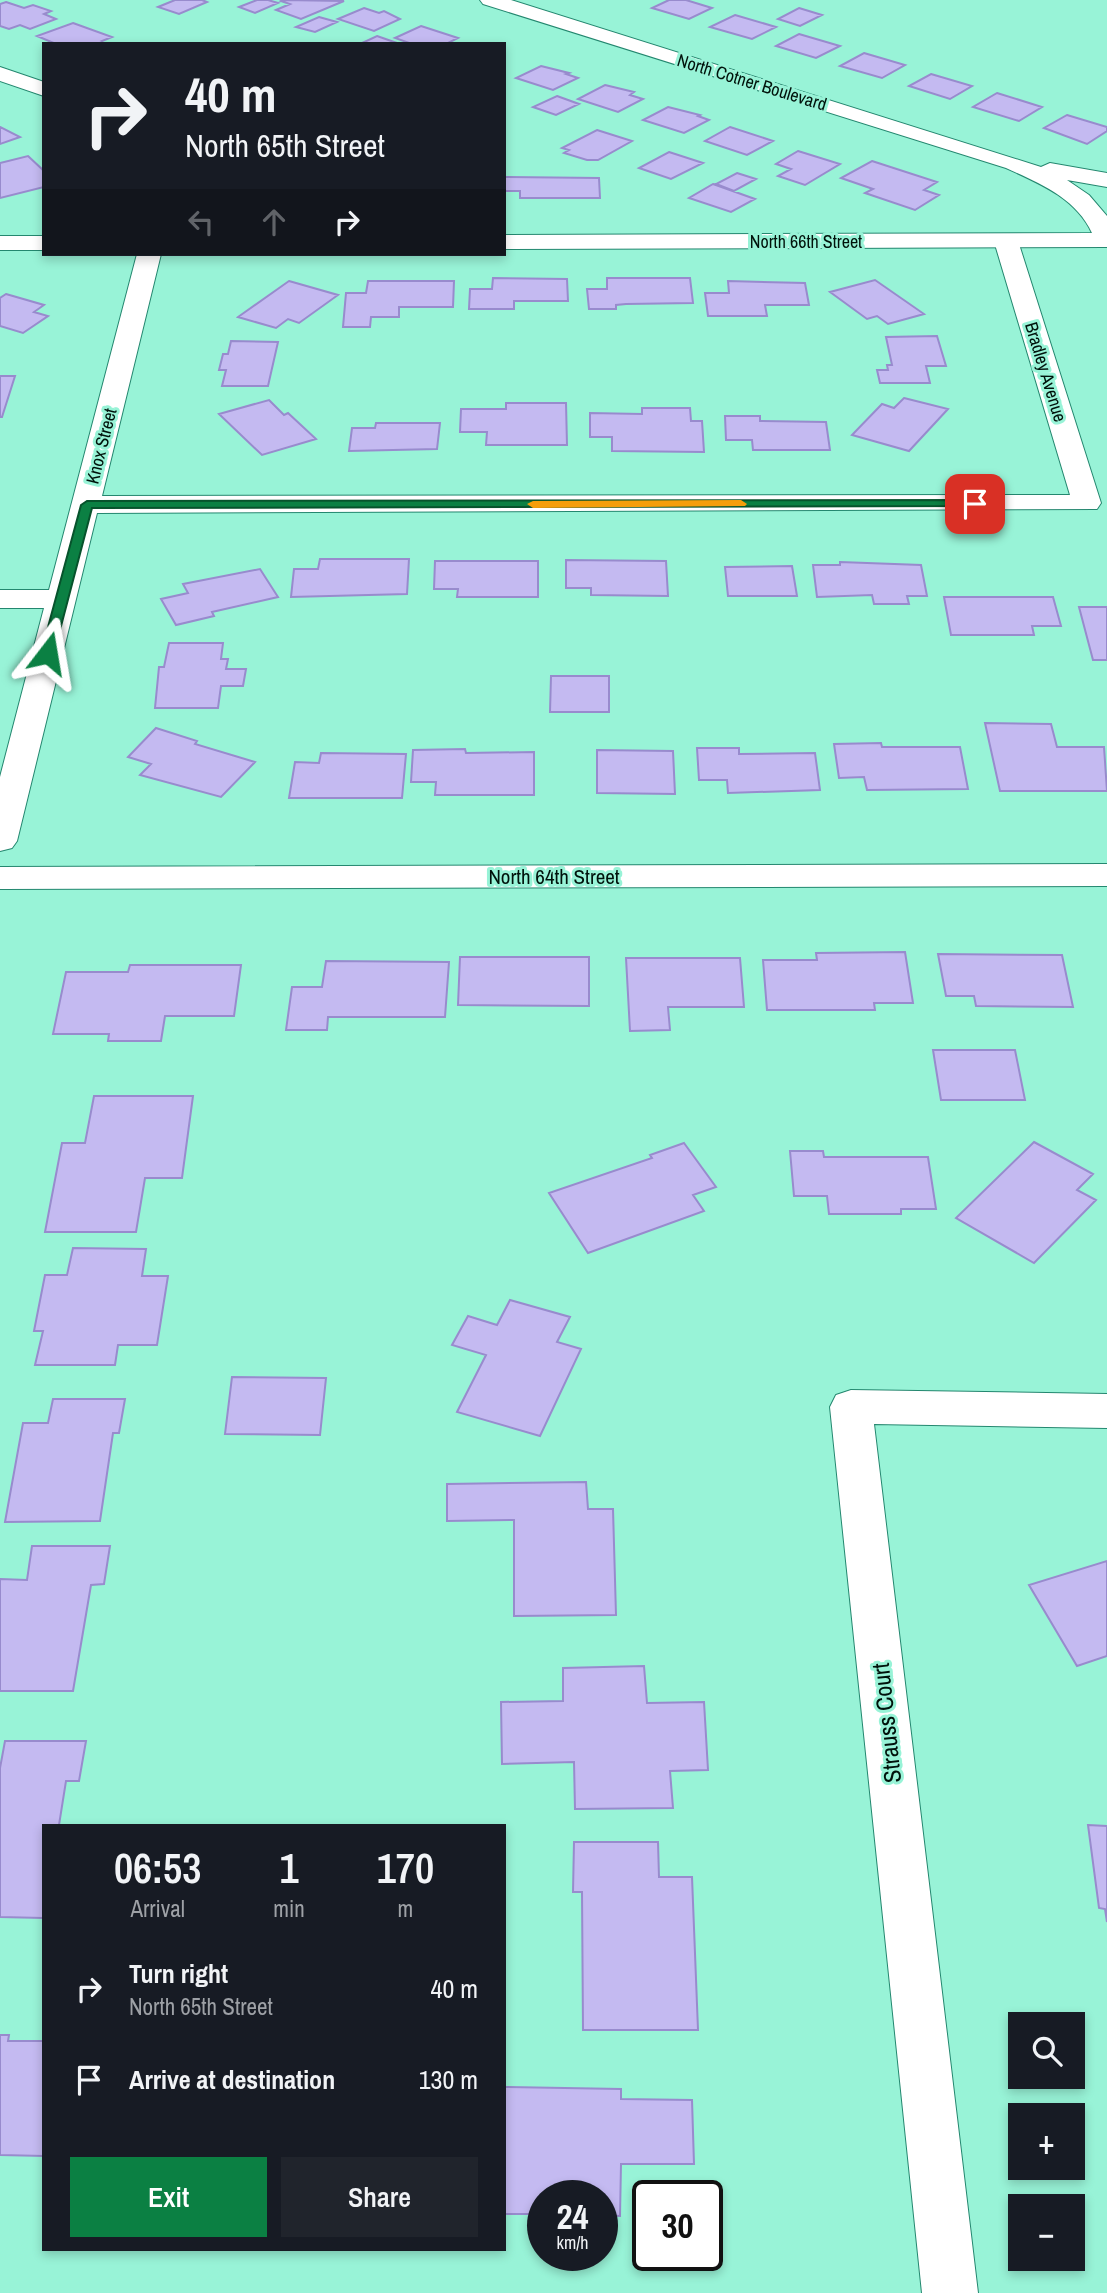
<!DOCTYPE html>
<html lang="en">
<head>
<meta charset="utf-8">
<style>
	:root { --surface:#171b24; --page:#20242c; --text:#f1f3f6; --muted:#9ea1a6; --accent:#0b8043 }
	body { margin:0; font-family:"Archivo Narrow",sans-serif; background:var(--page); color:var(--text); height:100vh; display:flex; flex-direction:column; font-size:26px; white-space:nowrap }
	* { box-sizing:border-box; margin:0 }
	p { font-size:23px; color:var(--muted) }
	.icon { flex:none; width:38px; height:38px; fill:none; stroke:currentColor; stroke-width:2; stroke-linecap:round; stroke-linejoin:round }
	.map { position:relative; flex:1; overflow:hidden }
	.side { position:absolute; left:42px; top:1824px; width:464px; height:427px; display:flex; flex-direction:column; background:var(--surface); border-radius:0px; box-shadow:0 4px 10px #0003 }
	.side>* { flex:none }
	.guide { position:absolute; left:42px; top:42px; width:464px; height:214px; border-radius:0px; box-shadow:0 4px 10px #0003; background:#171b24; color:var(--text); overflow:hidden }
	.controls { position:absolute; left:1008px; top:2012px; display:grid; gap:14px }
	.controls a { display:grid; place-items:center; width:77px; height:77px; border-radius:0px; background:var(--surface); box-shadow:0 4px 10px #0003; font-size:35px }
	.speed { position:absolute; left:527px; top:2180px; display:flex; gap:14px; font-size:35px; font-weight:700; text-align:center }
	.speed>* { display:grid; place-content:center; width:91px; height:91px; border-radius:50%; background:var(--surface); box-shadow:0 4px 10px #0003; line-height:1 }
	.speed small { font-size:18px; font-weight:400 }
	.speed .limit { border:4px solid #111; border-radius:10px; background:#fff; color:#111 }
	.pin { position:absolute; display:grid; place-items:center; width:60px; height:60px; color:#fff; margin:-30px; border-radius:14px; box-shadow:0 4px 10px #0006 }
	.me { position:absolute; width:77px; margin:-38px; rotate:14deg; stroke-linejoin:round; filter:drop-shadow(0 0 5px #0008) }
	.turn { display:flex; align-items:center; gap:24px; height:147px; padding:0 28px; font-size:32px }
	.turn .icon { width:91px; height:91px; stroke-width:2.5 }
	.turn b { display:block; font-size:49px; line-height:60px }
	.lanes { display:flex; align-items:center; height:66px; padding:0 28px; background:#0003; justify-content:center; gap:35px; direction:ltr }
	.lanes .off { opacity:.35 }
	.eta { display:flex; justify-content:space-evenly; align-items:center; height:119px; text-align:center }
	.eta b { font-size:42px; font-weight:600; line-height:49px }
	.primary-button { display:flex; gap:14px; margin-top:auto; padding:14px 28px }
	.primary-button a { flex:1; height:80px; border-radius:0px; background:var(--accent); color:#fff; font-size:28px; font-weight:600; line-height:80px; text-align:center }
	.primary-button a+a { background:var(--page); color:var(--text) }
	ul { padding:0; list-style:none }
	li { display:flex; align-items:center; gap:21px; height:91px; padding:0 28px }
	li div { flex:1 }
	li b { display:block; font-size:26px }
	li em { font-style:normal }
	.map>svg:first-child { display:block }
	.building { fill:#c4baf1; stroke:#988bcd; stroke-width:2 }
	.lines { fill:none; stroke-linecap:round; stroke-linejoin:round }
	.minor-casing { stroke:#24876f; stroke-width:2 }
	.tertiary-casing { stroke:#24876f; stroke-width:2 }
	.minor { fill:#fff; fill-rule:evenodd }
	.tertiary { fill:#fff; fill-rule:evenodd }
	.route { fill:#0b8043; stroke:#07532c; stroke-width:2 }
	.slow { fill:#f59e0b }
	.labels { text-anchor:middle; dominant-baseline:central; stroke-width:6; stroke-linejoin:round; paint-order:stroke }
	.far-street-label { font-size:18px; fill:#00120b; stroke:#98f3d7 }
	.street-label { font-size:21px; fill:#00120b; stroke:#98f3d7 }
	.near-street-label { font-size:24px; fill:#00120b; stroke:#98f3d7 }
</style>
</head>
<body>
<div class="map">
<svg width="1107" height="2293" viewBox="0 0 1107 2293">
	<rect width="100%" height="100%" fill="#98f3d7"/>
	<path class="building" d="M175 0H202L207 2 179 14 158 7Z
		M257 0H268L278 3 255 13 239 7Z
		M669 0H686L712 8 689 19 652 8Z
		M281 1 283 0 344 1 301 19 276 10 290 4Z
		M6 2 24 8 33 5 51 11 44 14 56 19 30 29 20 25 9 29 0 26V4Z
		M364 8 379 13 384 11 400 19 374 31 338 19Z
		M799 8 822 15 800 26 778 19Z
		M735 15 776 27 752 39 710 27Z
		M319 17 337 22 315 32 296 27Z
		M73 23 112 37 102 41 109 44H56L37 36Z
		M421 26 458 38 446 44H412L395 38Z
		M799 34 840 46 816 58 776 46Z
		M377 36 397 43 360 44Z
		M864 53 905 65 882 78 840 66Z
		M541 66 569 73 566 74 578 78 553 90 516 78Z
		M931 74 972 86 950 99 909 86Z
		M605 85 634 92 630 95 643 99 618 112 578 99Z
		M997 93 1042 107 1019 121 973 107Z
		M557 96 579 104 556 115 533 107Z
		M668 107 700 115 698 116 709 120 684 133 643 120Z
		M1067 115 1107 127V131L1087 144 1044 128Z
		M0 127 20 137 0 144Z
		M730 127 773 141 747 155 705 141Z
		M597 130 632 141 598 160H587L564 153 569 150 562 148Z
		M798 151 840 164 805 185 778 176 791 169 776 164Z
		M669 152 703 163 671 179 639 168Z
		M28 156 44 171V187L0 198V163Z
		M872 161 937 182 924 190 939 195 915 210 865 193 873 189 841 178Z
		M737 173 756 179 734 191 716 184Z
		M504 177 599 178 600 198H520V191H504Z
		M713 184 755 199 731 212 689 198Z
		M493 278 567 279 568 301H514V309H469L470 289H492Z
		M607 278H690L693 303 626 304 616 305V309H589L587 289H607Z
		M875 280 924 314 888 324 877 316 867 319 830 292Z
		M289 281 338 295 299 323 288 319 276 328 238 317Z
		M368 281H454L453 307H399V317H371L370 327H343L346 293H366Z
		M728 281 805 283 809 305H765L767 316H708L705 293H729Z
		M6 294 44 305 34 312 48 316 23 333 0 326V298Z
		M937 336 946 366H926L930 383H880L877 370H888L887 365H892L886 337Z
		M231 341 278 342 268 386H222L226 370H219L223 354H228Z
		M0 376H15L2 417H0Z
		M904 398 948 409 909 451 852 435 882 404 894 408Z
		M269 400 284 415 288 413 316 439 262 455 219 414Z
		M506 403H566L567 445H486L487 432H460L461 409H506Z
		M642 408H690L691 421H702L704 452 612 451V437H590V413L642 414Z
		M725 416H760V421L826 422 830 450H753L752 440H726Z
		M376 423H440L437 449 349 451 352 428H375Z
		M320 559H409L407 594 291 597 294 569H318Z
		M566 560 666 561 668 596 591 595V588H566Z
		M435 561H538V597H457L458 589H434Z
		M840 562 921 565 927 596H907L909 604H874L872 595 817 597 813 565H840Z
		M792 566 797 596H728L725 567Z
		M260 569 278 597 212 612 214 616 176 625 161 599 188 593 183 584Z
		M944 597H1053L1061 626H1032L1034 635H951Z
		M1079 607H1107V660H1093Z
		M169 643H223L221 659H228L226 669H246L243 686H221L218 708H155L159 667H164Z
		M551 676H609V712H550Z
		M985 723 1051 724 1057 747H1104L1107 791H1000Z
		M156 728 197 741 195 744 255 762 221 797 140 775 151 764 128 757Z
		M881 743 882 747H960L968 789 867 790 864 777 839 778 834 744Z
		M697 748H739V754L815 753 820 790 728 793 727 780H699Z
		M465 749 466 753 534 752V795H435L436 782H411L413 750Z
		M597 750 673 751 675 794 597 793Z
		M321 753 406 754 402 798H289L295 762 319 763Z
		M905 952 913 1003H874L875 1010H767L763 960H817L816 953Z
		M938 954 1062 955 1073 1007 976 1006 974 996H946Z
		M460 957H589V1006L458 1005Z
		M626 958H740L744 1007H668L670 1030 630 1031Z
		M326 961 449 962 445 1017H328L327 1030H286L292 987H322Z
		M130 965H241L234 1016H165L161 1041H108L109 1034H53L66 972H128Z
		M933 1050H1015L1025 1100H941Z
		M94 1096H193L182 1178H145L136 1232H45L62 1143H85Z
		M1034 1142 1093 1174 1077 1190 1096 1200 1034 1263 956 1218Z
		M684 1143 716 1187 693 1195 704 1211 588 1253 549 1193 652 1158 650 1155Z
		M790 1151H823L824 1157H928L936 1209H901V1214H829L827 1196H794Z
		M73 1248 146 1249 142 1276H168L157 1345H118L115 1365H35L43 1331H34L45 1275H67Z
		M510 1300 570 1317 557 1342 581 1349 540 1436 457 1412 486 1355 452 1345 468 1316 497 1325Z
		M232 1377 326 1378 320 1435 225 1434Z
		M53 1399H125L119 1433H113L100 1521 5 1522 23 1423H48Z
		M586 1482 588 1509H613L616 1615 514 1616V1520L447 1521V1484Z
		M32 1546H110L104 1584 91 1585 73 1691H0V1579L27 1580Z
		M1107 1561V1656L1077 1666 1029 1585Z
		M644 1666 647 1703 704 1702 708 1770 670 1771 673 1808 575 1809 574 1762 502 1764 501 1702 563 1701V1668Z
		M5 1741H86L79 1781H66L59 1825H44L43 1918 0 1917V1768Z
		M1088 1825 1107 1826V1922L1105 1909 1099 1908Z
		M574 1842H658L659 1877H692L698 2030H583L582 1892H573Z
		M0 2035H9L8 2041H44V2156L0 2155Z
		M504 2087 621 2089V2099L692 2100 694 2164H621L620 2216 602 2215V2196H542V2214H504Z"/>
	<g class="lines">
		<g class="minor-casing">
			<path id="minor" d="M0 67 44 82V96L0 81Z
				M1006 234 1015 236 1018 241 1101 503 1097 509 97 513 17 841 12 848 0 851V777L44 608H0V590H49L137 254H161L102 496 1070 495 994 241 997 236Z
				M1107 864V886L0 889V867Z
				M851 1390 1107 1394V1428L874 1424 978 2293H922L830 1407 836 1395Z"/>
		</g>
		<g class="tertiary-casing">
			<path id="tertiary" d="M480 0H511L1041 167 1050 163 1107 173V187L1067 180 1089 195 1107 216V247L504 249V235L1092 233C1076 198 1039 183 1006 168L483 4Z
				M0 236H44V250H0Z"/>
		</g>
		<use href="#minor" class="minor"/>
		<use href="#tertiary" class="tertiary"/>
	</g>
	<path class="route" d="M975 500 981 504 979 506 92 508 54 653 48 657 41 653 81 505 87 501Z"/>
	<path class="slow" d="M741 500 747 504 745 506 533 508 527 504 533 501Z"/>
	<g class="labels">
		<g class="far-street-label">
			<text transform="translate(752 82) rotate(17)">North Cotner Boulevard</text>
			<text x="806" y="241">North 66th Street</text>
			<text transform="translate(1046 372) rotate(73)">Bradley Avenue</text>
			<text transform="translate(101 446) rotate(-76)">Knox Street</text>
		</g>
		<g class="street-label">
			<text x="554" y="876">North 64th Street</text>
		</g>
		<g class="near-street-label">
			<text transform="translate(886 1723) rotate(-96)">Strauss Court</text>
		</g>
	</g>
</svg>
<div class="controls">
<a><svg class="icon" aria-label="search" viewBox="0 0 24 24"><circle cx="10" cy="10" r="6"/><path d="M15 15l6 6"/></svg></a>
<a>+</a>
<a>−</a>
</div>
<div class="speed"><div>24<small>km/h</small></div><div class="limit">30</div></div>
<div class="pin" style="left:975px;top:504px;background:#d93025"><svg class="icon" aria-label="arrive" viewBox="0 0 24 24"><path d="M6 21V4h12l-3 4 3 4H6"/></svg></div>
<svg class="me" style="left:48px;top:653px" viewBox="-20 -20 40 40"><path d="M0-17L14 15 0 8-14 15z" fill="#0b8043" stroke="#fff" stroke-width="4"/></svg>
<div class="guide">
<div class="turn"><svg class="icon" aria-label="right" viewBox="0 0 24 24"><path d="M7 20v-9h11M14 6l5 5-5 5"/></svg><div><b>40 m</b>North 65th Street</div></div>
<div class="lanes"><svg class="icon off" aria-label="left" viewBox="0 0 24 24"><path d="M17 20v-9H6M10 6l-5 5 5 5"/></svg><svg class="icon off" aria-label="ahead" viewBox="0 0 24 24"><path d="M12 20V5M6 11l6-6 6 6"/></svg><svg class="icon" aria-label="right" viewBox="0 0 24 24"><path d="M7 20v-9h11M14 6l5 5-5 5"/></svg></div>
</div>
<section class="side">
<div class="eta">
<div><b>06:53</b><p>Arrival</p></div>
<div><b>1</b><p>min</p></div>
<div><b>170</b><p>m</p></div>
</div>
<ul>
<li><svg class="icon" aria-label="right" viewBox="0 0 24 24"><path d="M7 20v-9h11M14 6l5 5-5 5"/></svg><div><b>Turn right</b><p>North 65th Street</p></div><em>40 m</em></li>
<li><svg class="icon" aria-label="arrive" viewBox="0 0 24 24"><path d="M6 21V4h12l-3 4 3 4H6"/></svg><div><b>Arrive at destination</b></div><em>130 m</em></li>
</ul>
<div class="primary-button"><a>Exit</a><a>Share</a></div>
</section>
</div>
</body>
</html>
